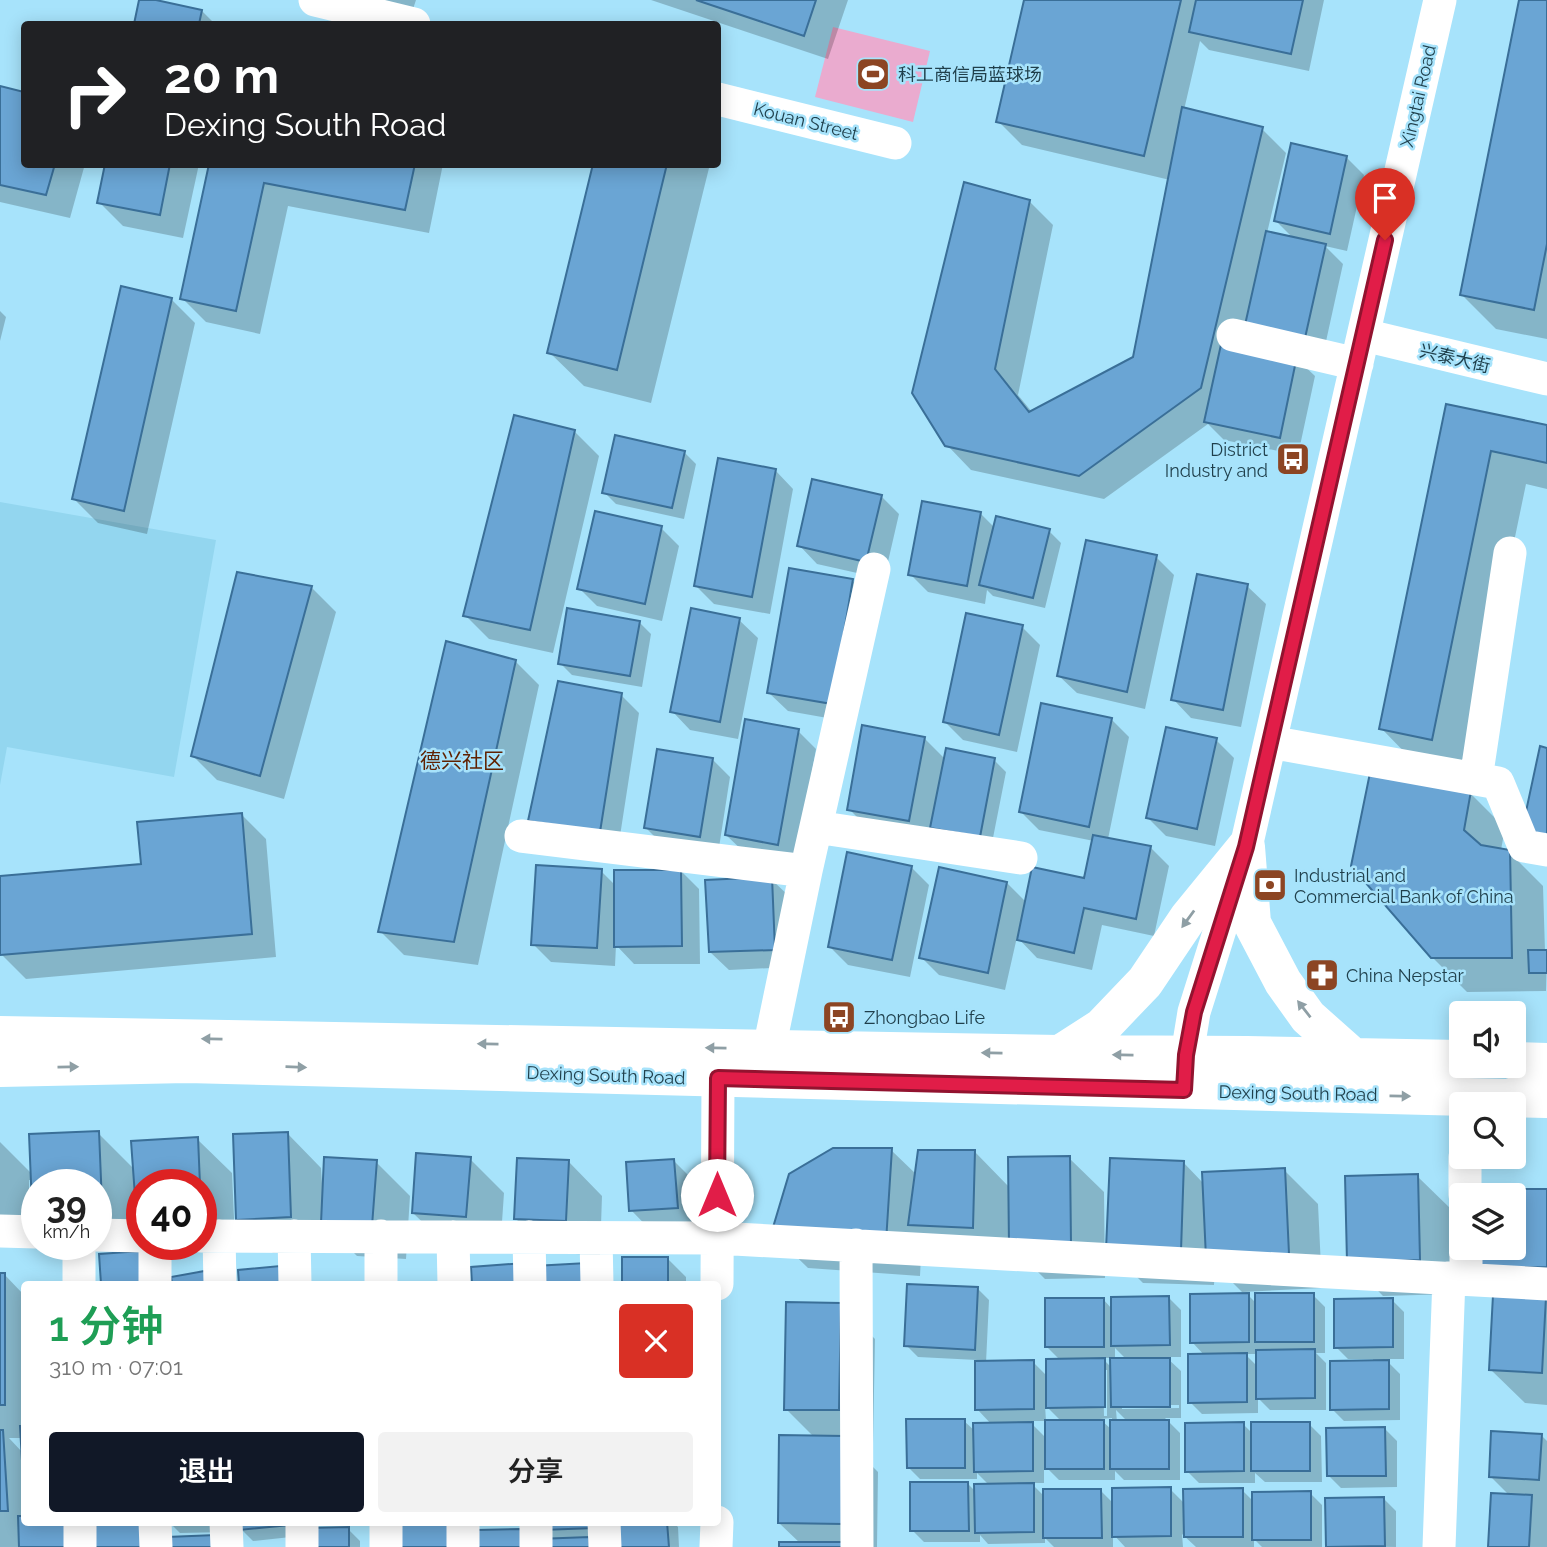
<!DOCTYPE html>
<html lang="zh">
<head>
<meta charset="utf-8">
<style>
	:root { --surface:#fff; --page:#f2f2f2; --text:#222; --muted:#767676; --accent:#111827 }
	body { margin:0; font-family:Raleway,"Noto Sans SC",sans-serif; background:var(--page); color:var(--text); height:100vh; display:flex; flex-direction:column; font-size:26px; white-space:nowrap }
	* { box-sizing:border-box; margin:0 }
	p { font-size:23px; color:var(--muted) }
	.icon { flex:none; width:38px; height:38px; fill:none; stroke:currentColor; stroke-width:2; stroke-linecap:round; stroke-linejoin:round }
	.map { position:relative; flex:1; overflow:hidden }
	.drawer { position:absolute; left:21px; top:1281px; width:700px; height:245px; display:flex; flex-direction:column; background:var(--surface); border-radius:7px; box-shadow:0 4px 18px #0003 }
	.drawer>* { flex:none }
	.hud { position:absolute; left:21px; top:21px; width:700px; height:147px; border-radius:7px; box-shadow:0 4px 18px #0003; background:#202124; color:#fff; overflow:hidden }
	.tools { position:absolute; left:1449px; top:1001px; display:grid; gap:14px }
	.tools a { display:grid; place-items:center; width:77px; height:77px; border-radius:7px; background:var(--surface); box-shadow:0 4px 18px #0003; font-size:35px }
	.speed { position:absolute; left:21px; top:1169px; display:flex; gap:14px; font-size:35px; font-weight:700; text-align:center }
	.speed>* { display:grid; place-content:center; width:91px; height:91px; border-radius:50%; background:var(--surface); box-shadow:0 4px 18px #0003; line-height:1 }
	.speed small { font-size:18px; font-weight:400 }
	.speed .limit { border:10px solid #d22; background:#fff; color:#111 }
	.pin { position:absolute; display:grid; place-items:center; width:60px; height:60px; color:#fff; margin:-72px -30px; border-radius:50% 50% 50% 0; rotate:-45deg; box-shadow:0 0 7px #0007 }
	.pin .icon { rotate:45deg }
	.me { position:absolute; width:77px; margin:-38px; rotate:0deg; stroke-linejoin:round; filter:drop-shadow(0 0 5px #0008) }
	.turn { display:flex; align-items:center; gap:24px; height:147px; padding:0 28px; font-size:32px }
	.turn .icon { width:91px; height:91px; stroke-width:2.5 }
	.turn b { display:block; font-size:49px; line-height:60px }
	.round { display:grid; place-items:center; flex:none; width:74px; height:74px; border-radius:7px; background:var(--page) }
	.overview { display:flex; align-items:center; justify-content:space-between; height:119px; padding:0 28px }
	h1 { font-size:42px; font-weight:600; line-height:52px; color:#1e9e55 }
	.cta { display:flex; gap:14px; margin-top:auto; padding:14px 28px }
	.cta a { flex:1; height:80px; border-radius:7px; background:var(--accent); color:#fff; font-size:28px; font-weight:600; line-height:80px; text-align:center }
	.cta a+a { background:var(--page); color:var(--text) }
	.map>svg:first-child { display:block }
	.built { fill:#93d6ef }
	.green { fill:#eaabcf }
	.shadow { fill:#0003; fill-rule:evenodd }
	.building { fill:#6aa5d4; stroke:#3a6f98; stroke-width:2 }
	.lines { fill:none; stroke-linecap:round; stroke-linejoin:round }
	.minor { stroke:#fff; stroke-width:33 }
	.major { stroke:#fff; stroke-width:38 }
	.oneway { fill:#8f9fa5 }
	.route-casing { stroke:#92132f; stroke-width:18 }
	.route { stroke:#e11d48; stroke-width:12 }
	.labels { text-anchor:middle; dominant-baseline:central; stroke-width:5; stroke-linejoin:round; paint-order:stroke }
	.poi-label { font-size:18px; fill:#1f3f4b; stroke:#a7e3fb; text-anchor:start }
	.street-label { font-size:18px; fill:#1f3f4b; stroke:#a7e3fb }
	.quarter-label { font-size:21px; fill:#602100; stroke:#a7e3fb }
</style>
</head>
<body>
<div class="map">
<svg width="1547" height="1547" viewBox="0 0 1547 1547">
	<rect width="100%" height="100%" fill="#a7e3fb"/>
	<path class="built" d="M0 502 216 540 174 777 7 747 0 785Z"/>
	<path class="green" d="M833 27 930 51 913 122 815 97Z"/>
	<path class="shadow" d="M141 0 202 11 215 24H136Z
		M337 0H416L408 24Z
		M651 0H848L828 59Z
		M1026 0H1324L1309 71 1209 50 1200 41 1184 110 1262 129 1286 153 1267 233 1294 239 1276 221 1346 157 1364 175 1347 251 1325 246 1343 264 1323 355 1296 358 1315 376 1298 455 1224 440 1208 424 1104 499 971 470 947 445 1029 201 1053 225 1018 395 1032 412 1135 358 1170 180 1022 145 998 121Z
		M1521 0H1547V339L1496 329 1461 294Z
		M0 88 24 93V164H85L70 218 0 202Z
		M107 164H199L183 238 123 226 99 202Z
		M211 164H443L429 233 288 206 260 334 206 322 182 298Z
		M595 164H710L651 403 584 386 549 352Z
		M171 299 195 323 147 534 98 523 74 499Z
		M0 311 6 317 0 341Z
		M1448 406 1547 427V489L1526 484 1466 773 1415 763 1381 728Z
		M575 432 599 456 553 653 489 639 465 615Z
		M684 452 696 464 684 519 616 504 604 492Z
		M775 470 793 489 770 614 714 604 696 586Z
		M881 496 899 514 884 579 817 564 799 545Z
		M981 514 995 528 1049 531 1061 543 1045 608 993 596 987 590 985 604 928 592 910 574Z
		M661 528 679 546 662 621 597 606 579 588Z
		M1156 557 1174 575 1145 709 1077 693 1058 675Z
		M238 574 312 588 336 612 284 799 217 780 193 756Z
		M852 580 871 598 850 722 788 711 769 693Z
		M1247 586 1266 604 1241 727 1191 718 1173 699Z
		M739 620 758 638 738 739 690 730 672 711Z
		M639 622 651 634 642 687 572 675 560 663Z
		M1022 627 1040 645 1017 752 963 740 945 722Z
		M515 661 539 685 478 965 404 955 380 931Z
		M621 695 639 713 618 849 548 838Z
		M1111 719 1129 737 1108 839 1151 848 1169 866 1154 936 1102 925 1092 970 1037 958 1017 937 1005 990 939 975 921 957 1007 883 1027 903 1085 880 1094 841 1039 830 1021 812Z
		M798 731 816 749 796 862 745 853 726 835Z
		M924 738 945 759 994 760 1006 772 991 848 944 839 930 825 927 838 867 827 849 809Z
		M1216 740 1234 758 1215 846 1166 836 1148 818Z
		M712 759 730 777 718 854 664 846 646 828Z
		M1470 793 1505 828 1501 850 1509 852 1543 886 1545 951H1547L1546 991 1467 992 1432 957Z
		M242 815 266 839 276 957 26 979 2 955 0 930V878L143 865Z
		M911 867 929 885 910 977 848 965 830 947Z
		M601 871 616 886 681 871 699 889 700 964H634L616 945 615 966 551 962 533 944Z
		M771 879 790 897 792 967 729 970 710 952Z
		M98 1133 135 1170 197 1139 232 1173 235 1240 201 1242V1185H142V1214L134 1206 135 1238 96 1239V1185H37V1209L33 1206 32 1180H29V1239H0V1142L32 1174Z
		M287 1133 321 1168 322 1183 376 1162 410 1196 406 1259 357 1256 324 1223 325 1251 273 1253 238 1219Z
		M891 1150 917 1175 975 1152 1010 1188 1069 1158 1104 1192 1105 1278 1045 1279 1008 1242 922 1238 920 1276 808 1268 773 1234Z
		M470 1159 504 1193 500 1251 448 1247 413 1213Z
		M568 1161 602 1196 600 1255 551 1253 516 1219Z
		M674 1161 708 1195 711 1242 665 1245 631 1210Z
		M1183 1162 1204 1184 1284 1170 1318 1204 1322 1288 1242 1292 1215 1265 1214 1285 1143 1283 1108 1248Z
		M1417 1176 1452 1210 1454 1294 1383 1296 1349 1261Z
		M1547 1190V1405L1525 1403 1490 1369 1495 1296 1466 1248H1514V1195H1465Z
		M624 1259H668L686 1277V1284H623Z
		M472 1269 598 1284H474Z
		M0 1274H4L24 1295V1522L21 1547H0ZM9 1438H22L23 1453Z
		M977 1288 989 1300 986 1363 1033 1362 1048 1377 1060 1360 1047 1347 1103 1299 1112 1309 1169 1298 1181 1310V1357H1166L1181 1371V1418H1165L1180 1433V1480H1124L1115 1471V1480H1059L1044 1465V1483H1031L1044 1496 1101 1491 1114 1504 1170 1489 1185 1504 1242 1490 1254 1502 1310 1493 1322 1505V1547H1262L1254 1539V1547H1196L1182 1534 1183 1547H1125L1113 1534V1547H1054L1045 1538V1543L988 1544 980 1535V1542H924L912 1530 968 1484 976 1492 989 1485 977 1473V1479H920L908 1467 964 1421 975 1431 992 1425 977 1409V1360L918 1357 906 1345ZM1115 1348 1127 1360H1115ZM1102 1358H1112V1368ZM1103 1370H1107V1416H1104ZM1045 1405 1062 1422 1047 1439 1029 1421H1046ZM1122 1405H1179V1408L1122 1409ZM1116 1410 1128 1422H1117ZM1112 1418V1430L1100 1419Z
		M1248 1295 1257 1304 1313 1295 1325 1307V1353H1316L1326 1363V1410H1270L1258 1398V1413L1202 1414 1190 1402 1205 1356 1192 1342ZM1245 1354H1258V1367Z
		M1392 1300 1404 1312V1359H1385L1400 1374V1420L1344 1421 1332 1409 1373 1362V1359H1348L1336 1347Z
		M840 1304 875 1339 873 1444H850L878 1472 877 1547H781L801 1544 779 1523 814 1437 786 1409Z
		M1243 1424 1253 1434 1309 1424 1321 1436 1322 1482H1265L1255 1473V1483H1199L1187 1471Z
		M1385 1429 1397 1441V1487L1341 1488 1329 1476Z
		M1541 1435 1547 1441V1547H1490L1510 1496 1491 1477Z
		M1384 1499 1396 1511V1547L1327 1546Z
		M169 1522H227V1532L180 1533Z
		M299 1522 300 1536 253 1541 241 1529Z
		M605 1522 597 1547H539L544 1530Z
		M617 1522H673L678 1527 679 1547H618Z
		M348 1529 360 1541V1547H310Z"/>
	<path class="building" d="M139 0H156L202 10 199 24H134Z
		M696 0H816L804 36Z
		M1024 0H1181L1144 156 996 122Z
		M1196 0H1303L1291 54 1189 32Z
		M1519 0H1547V244L1534 310 1460 295Z
		M0 86 24 92V164H55L46 195 0 185Z
		M1182 107 1263 127 1201 388 1079 476 945 446 912 393 964 182 1030 200 995 369 1029 412 1133 357Z
		M1291 143 1347 156 1330 234 1274 221Z
		M105 164H170L160 215 97 203Z
		M209 164H415L405 210 264 183 236 311 180 299Z
		M593 164H667L617 370 547 353Z
		M1266 231 1326 244 1305 338 1245 325Z
		M121 286 172 298 124 511 72 499Z
		M1222 340 1297 356 1280 438 1204 422Z
		M1446 404 1547 425V463L1491 451 1432 740 1379 729Z
		M514 415 575 430 530 630 463 616Z
		M615 435 685 451 672 508 602 493Z
		M718 458 776 469 752 597 694 586Z
		M812 479 882 495 866 562 797 546Z
		M922 501 981 512 967 586 908 575Z
		M595 511 662 526 645 604 577 589Z
		M996 516 1050 529 1033 598 979 585Z
		M1086 540 1157 555 1127 692 1057 676Z
		M789 568 853 579 832 704 767 693Z
		M237 572 312 586 260 776 191 756Z
		M1197 574 1248 584 1223 710 1171 700Z
		M567 608 640 621 630 676 558 664Z
		M691 608 740 618 720 722 670 712Z
		M966 613 1023 625 999 735 943 722Z
		M446 641 516 660 454 942 378 932Z
		M558 681 622 693 600 832 528 821Z
		M1041 703 1112 718 1089 827 1019 812Z
		M745 719 799 729 778 845 725 835Z
		M862 725 925 737 909 821 847 810Z
		M1166 727 1217 738 1197 829 1146 818Z
		M1540 746 1547 748V835L1522 830Z
		M946 748 995 758 980 837 930 828Z
		M657 749 713 758 700 837 644 828Z
		M1371 768 1471 791 1464 830 1481 845 1510 850 1512 958H1431L1351 866Z
		M242 813 252 934 0 955V876L141 864 137 822Z
		M1093 835 1151 846 1136 919 1084 908 1074 953 1017 940 1032 867 1084 878Z
		M847 852 912 866 892 960 828 947Z
		M536 865 602 869 597 948 531 945Z
		M939 867 1007 882 988 973 919 958Z
		M614 870H681L682 946 614 947Z
		M772 877 775 950 709 952 705 880Z
		M1528 950H1547V973H1529Z
		M99 1131 102 1204H96V1185H37V1206L32 1207 29 1134Z
		M288 1132 291 1217 236 1220 233 1134Z
		M198 1137 200 1185H142V1210H136L131 1141Z
		M833 1148H892L886 1242 771 1234 789 1174Z
		M918 1150H975L973 1228 908 1225Z
		M416 1153 471 1157 466 1217 412 1213Z
		M1070 1156 1071 1244 1009 1245 1008 1157Z
		M324 1157 377 1160 372 1226 321 1223Z
		M517 1158 569 1160 566 1221 514 1219Z
		M1110 1158 1184 1161 1181 1251 1106 1249Z
		M674 1159 678 1208 629 1211 626 1162Z
		M1285 1168 1289 1254 1206 1258 1202 1172Z
		M1418 1174 1420 1260 1347 1262 1345 1176Z
		M1464 1189H1547V1267L1464 1268V1248H1514V1195H1464Z
		M142 1251 144 1284H101L99 1254Z
		M622 1257H668V1284H622Z
		M525 1263 526 1284H472L471 1267Z
		M587 1263 588 1284H536L534 1266Z
		M280 1266 281 1284H239L238 1270Z
		M210 1270 212 1284H172L171 1277Z
		M0 1273H5V1405H0Z
		M907 1284 978 1287 975 1350 904 1346Z
		M1249 1293V1342L1190 1343V1294Z
		M1255 1293H1314V1342H1255Z
		M1493 1295 1546 1297 1542 1373 1489 1370Z
		M1169 1296 1170 1345 1111 1346V1297Z
		M1045 1298H1104V1347H1045Z
		M1393 1298V1347L1334 1348V1299Z
		M786 1302 841 1303 839 1410H784Z
		M1315 1349V1398L1256 1399V1350Z
		M1247 1353V1402L1188 1403V1354Z
		M1105 1358V1407L1046 1408V1359Z
		M1110 1358H1170V1407H1111Z
		M1034 1360V1409L975 1410V1361Z
		M1389 1360V1409L1330 1410V1361Z
		M906 1419H965V1468H907Z
		M1045 1420H1104V1469H1045Z
		M1110 1420H1169V1469H1110Z
		M1033 1422V1471L974 1472 973 1423Z
		M1244 1422V1471L1185 1472V1423Z
		M1251 1422H1310V1471H1251Z
		M20 1426H24V1496Z
		M1385 1427 1386 1476H1327L1326 1428Z
		M0 1430H3L8 1511H0Z
		M1491 1431 1542 1434 1539 1480 1489 1477Z
		M779 1435 844 1436 843 1524 778 1523Z
		M910 1482H968L969 1531H910Z
		M1034 1483V1532L975 1533 974 1484Z
		M1171 1487V1536L1112 1537V1488Z
		M1243 1488V1537H1184L1183 1489Z
		M1043 1489H1101L1102 1538H1043Z
		M1311 1491V1540H1252V1492Z
		M1491 1493 1532 1495 1529 1547H1488Z
		M1384 1497 1385 1546 1326 1547 1325 1498Z
		M18 1516H24V1522H67V1547H19Z
		M94 1522H142V1547H94Z
		M239 1522H289V1525L239 1530Z
		M542 1522H594V1528L542 1530Z
		M615 1522H667L669 1547H616Z
		M449 1524V1547H401L400 1525Z
		M349 1527V1547H308V1528Z
		M521 1529 522 1547H476V1530Z
		M216 1535 217 1547H167V1537Z
		M589 1537 590 1547H537V1539Z
		M779 1542H844V1547H779Z"/>
	<g class="lines">
		<path class="minor" d="M315 0 414 24
			M718 99 895 143
			M1233 335 1357 364
			M1364 335 1547 379
			M1270 742 1498 783 1524 846 1547 850
			M1476 779 1510 553
			M816 827 1021 858
			M521 836 806 871
			M769 1049 806 871 874 569
			M1185 1080 1187 1055 1194 1012 1246 847 1440 0
			M1465 1157V1195
			M0 1231 37 1232
			M96 1235 142 1236
			M201 1236 717 1238 1547 1284
			M219 1236 220 1284
			M294 1236 295 1284
			M381 1236V1284
			M453 1237 454 1284
			M529 1237 530 1284
			M596 1238 597 1284
			M79 1244V1284
			M155 1244V1284
			M856 1245 857 1547
			M1466 1248V1279
			M717 1284 718 1078
			M80 1522V1547
			M155 1522 156 1547
			M226 1522 227 1547
			M302 1522V1547
			M386 1522V1547
			M463 1522V1547
			M536 1522V1547
			M604 1522 605 1547
			M716 1547 717 1522
			M1439 1547 1449 1278"/>
		<path class="major" d="M1246 847 1252 923 1283 982 1308 1017 1353 1057
			M0 1035 1060 1054 1247 1055 1461 1059
			M1060 1054 1102 1027 1145 982 1188 918 1246 847
			M1514 1061 1547 1062
			M0 1068 187 1064 1547 1099"/>
	</g>
	<defs><path id="oneway-solid" d="M-6-.8H1V-3.2L6.5 0L1 3.2V.8H-6Z" transform="scale(1.75)"/></defs>
	<g class="oneway">
		<use href="#oneway-solid" transform="translate(1188 919) rotate(126)"/>
		<use href="#oneway-solid" transform="translate(1304 1009) rotate(-128)"/>
		<use href="#oneway-solid" transform="translate(212 1039) rotate(-179)"/>
		<use href="#oneway-solid" transform="translate(488 1044) rotate(-179)"/>
		<use href="#oneway-solid" transform="translate(716 1048) rotate(-179)"/>
		<use href="#oneway-solid" transform="translate(992 1053) rotate(-179)"/>
		<use href="#oneway-solid" transform="translate(1123 1055) rotate(-179)"/>
		<use href="#oneway-solid" transform="translate(68 1067) rotate(-1)"/>
		<use href="#oneway-solid" transform="translate(296 1067) rotate(2)"/>
		<use href="#oneway-solid" transform="translate(1400 1096) rotate(1)"/>
	</g>
	<g class="lines">
		<g class="route-casing">
			<path id="route" d="M717 1195 718 1078 1184 1090 1186 1055 1194 1012 1246 847 1385 240"/>
		</g>
		<use href="#route" class="route"/>
	</g>
	<defs>
		<g id="stadium-square" transform="scale(1.75)"><rect x="-9" y="-9" width="18" height="18" rx="4" fill="#8c4523" stroke="#a7e3fb"/><path d="M0-5a6.5 5 0 1 0 0 10a6.5 5 0 1 0 0-10ZM-3.5-1.8h7v3.6h-7Z" fill="#fff"/></g>
		<g id="bus-square" transform="scale(1.75)"><rect x="-9" y="-9" width="18" height="18" rx="4" fill="#8c4523" stroke="#a7e3fb"/><path d="M-5-6H5V4H4V6H2V4H-2V6H-4V4H-5ZM-3.5-4V0h7V-4ZM-3.5 1.2v1.5H-2V1.2ZM2 1.2v1.5H3.5V1.2Z" fill="#fff"/></g>
		<g id="bank-square" transform="scale(1.75)"><rect x="-9" y="-9" width="18" height="18" rx="4" fill="#8c4523" stroke="#a7e3fb"/><path d="M-6-4H6V4H-6ZM0-2.3a2.3 2.3 0 1 0 0 4.6a2.3 2.3 0 1 0 0-4.6Z" fill="#fff"/></g>
		<g id="pharmacy-square" transform="scale(1.75)"><rect x="-9" y="-9" width="18" height="18" rx="4" fill="#8c4523" stroke="#a7e3fb"/><path d="M-2-6h4v4h4v4h-4v4h-4v-4h-4v-4h4Z" fill="#fff"/></g>
	</defs>
	<g fill-rule="evenodd">
		<use href="#stadium-square" x="873" y="74"/>
		<use href="#bus-square" x="1293" y="459"/>
		<use href="#bank-square" x="1270" y="885"/>
		<use href="#pharmacy-square" x="1322" y="975"/>
		<use href="#bus-square" x="839" y="1017"/>
	</g>
	<g class="labels">
		<g class="poi-label">
			<text x="898" y="74">科工商信局蓝球场</text>
			<text x="1268" y="449" text-anchor="end">District<tspan x="1268" dy="21">Industry and</tspan></text>
			<text x="1294" y="875">Industrial and<tspan x="1294" dy="21">Commercial Bank of China</tspan></text>
			<text x="1346" y="975">China Nepstar</text>
			<text x="864" y="1017">Zhongbao Life</text>
		</g>
		<g class="street-label">
			<text transform="translate(1418 96) rotate(-77)">Xingtai Road</text>
			<text transform="translate(806 121) rotate(14)">Kouan Street</text>
			<text transform="translate(1455 358) rotate(13)">兴泰大街</text>
			<text transform="translate(606 1075) rotate(2)">Dexing South Road</text>
			<text transform="translate(1298 1093) rotate(1)">Dexing South Road</text>
		</g>
		<g class="quarter-label">
			<text x="462" y="760">德兴社区</text>
		</g>
	</g>
</svg>
<div class="tools">
<a><svg class="icon" aria-label="sound" viewBox="0 0 24 24"><path d="M4 9h4l5-4v14l-5-4H4zM17 9q2 3 0 6"/></svg></a>
<a><svg class="icon" aria-label="search" viewBox="0 0 24 24"><circle cx="10" cy="10" r="6"/><path d="M15 15l6 6"/></svg></a>
<a><svg class="icon" aria-label="layers" viewBox="0 0 24 24"><path d="M12 4l9 5-9 5-9-5zM3 14l9 5 9-5"/></svg></a>
</div>
<div class="speed"><div>39<small>km/h</small></div><div class="limit">40</div></div>
<div class="pin" style="left:1385px;top:240px;background:#d93025"><svg class="icon" aria-label="arrive" viewBox="0 0 24 24"><path d="M6 21V4h12l-3 4 3 4H6"/></svg></div>
<svg class="me" style="left:717px;top:1195px" viewBox="-20 -20 40 40"><circle r="19" fill="#fff"/><path d="M0-13L10 11 0 6-10 11z" fill="#e11d48"/></svg>
<div class="hud">
<div class="turn"><svg class="icon" aria-label="right" viewBox="0 0 24 24"><path d="M7 20v-9h11M14 6l5 5-5 5"/></svg><div><b>20 m</b>Dexing South Road</div></div>
</div>
<section class="drawer">
<div class="overview"><div><h1>1 分钟</h1><p>310 m · 07:01</p></div><a class="round" style="background:#d93025;color:#fff"><svg class="icon" aria-label="close" viewBox="0 0 24 24"><path d="M6 6l12 12M18 6L6 18"/></svg></a></div>
<div class="cta"><a>退出</a><a>分享</a></div>
</section>
</div>
</body>
</html>
